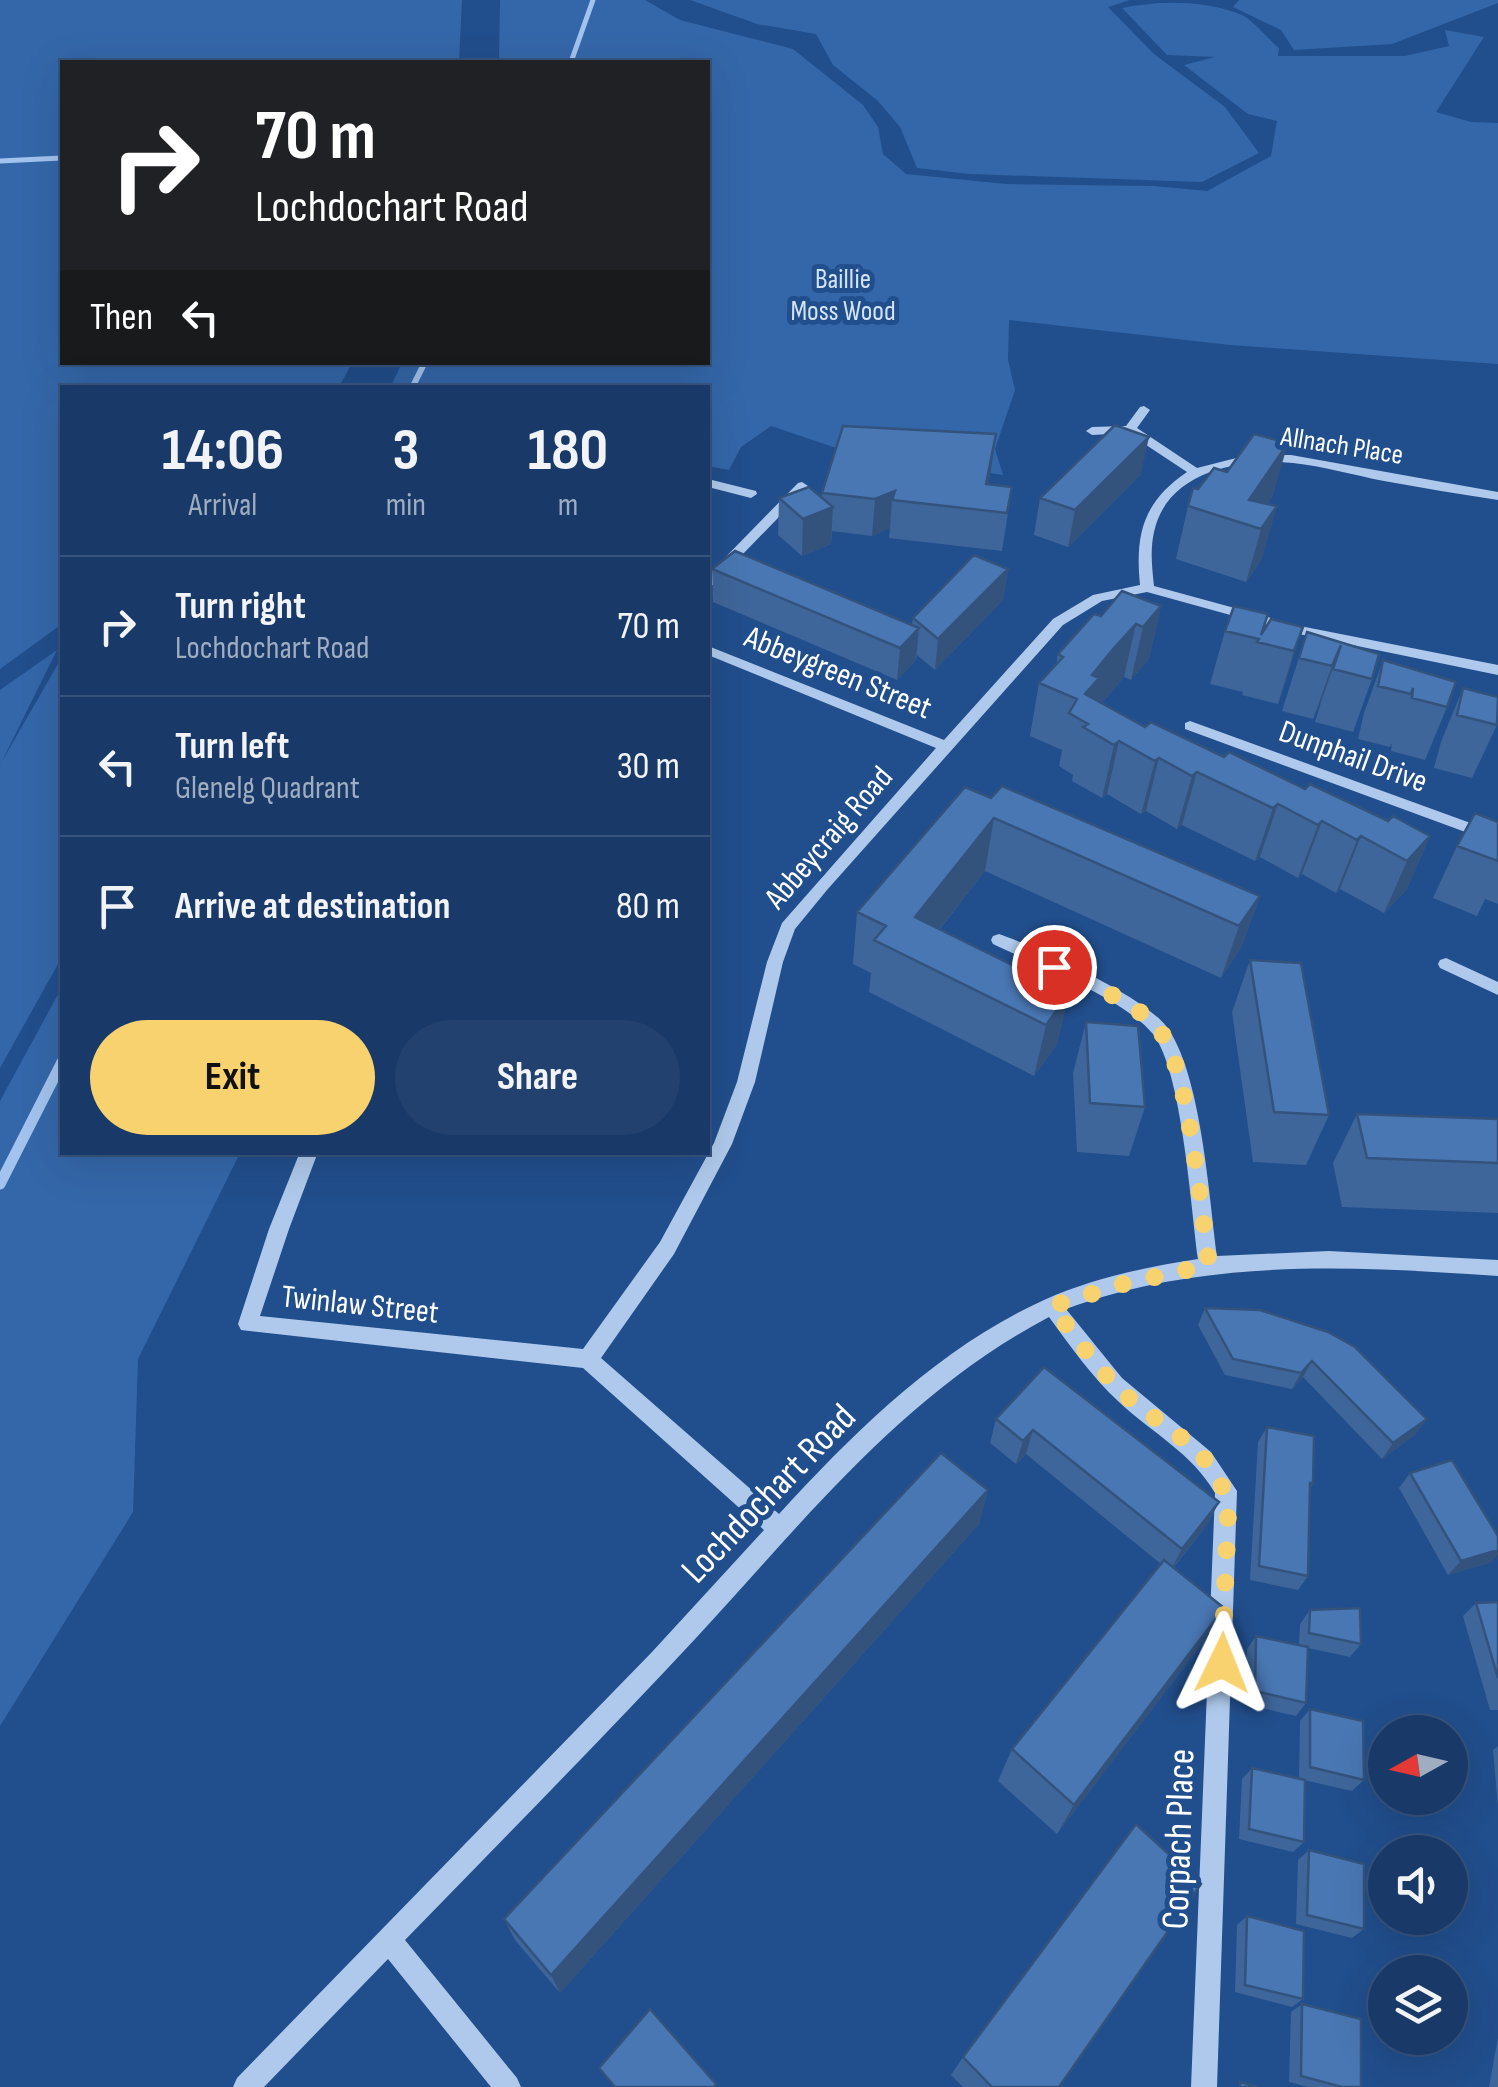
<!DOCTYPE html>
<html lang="en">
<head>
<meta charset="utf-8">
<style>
	:root { --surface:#193a69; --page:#22416f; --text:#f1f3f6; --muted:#9fadc0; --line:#37547d; --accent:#f8d26f }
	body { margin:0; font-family:"Sofia Sans Condensed",sans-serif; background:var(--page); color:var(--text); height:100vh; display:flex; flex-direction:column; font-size:38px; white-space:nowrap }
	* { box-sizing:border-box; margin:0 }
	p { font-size:32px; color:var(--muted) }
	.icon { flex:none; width:55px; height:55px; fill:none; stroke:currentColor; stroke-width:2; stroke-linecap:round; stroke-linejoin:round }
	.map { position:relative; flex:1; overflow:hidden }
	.sheet { position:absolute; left:60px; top:385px; width:650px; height:770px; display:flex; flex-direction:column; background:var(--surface); border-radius:0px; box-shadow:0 10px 40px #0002,0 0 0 2px var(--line) }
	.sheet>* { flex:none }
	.hud { position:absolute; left:60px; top:60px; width:650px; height:305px; border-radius:0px; box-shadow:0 10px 40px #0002,0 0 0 2px var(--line); background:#202124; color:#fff; overflow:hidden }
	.needle { width:65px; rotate:262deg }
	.buttons { position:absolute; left:1368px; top:1715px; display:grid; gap:20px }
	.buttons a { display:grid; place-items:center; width:100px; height:100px; border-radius:50%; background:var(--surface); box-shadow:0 10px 40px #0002,0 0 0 2px var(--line); font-size:50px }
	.pin { position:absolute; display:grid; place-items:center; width:85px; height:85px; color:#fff; margin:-42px; border:5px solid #fff; border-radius:50%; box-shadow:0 2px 10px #0007 }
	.me { position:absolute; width:110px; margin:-55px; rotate:2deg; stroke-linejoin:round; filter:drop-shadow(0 0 8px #0008) }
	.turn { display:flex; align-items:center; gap:35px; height:210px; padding:0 30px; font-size:45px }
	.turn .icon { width:130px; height:130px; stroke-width:2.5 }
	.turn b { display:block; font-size:70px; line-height:85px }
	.then { display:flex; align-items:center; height:95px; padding:0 30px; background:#0003; gap:20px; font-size:38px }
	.eta { display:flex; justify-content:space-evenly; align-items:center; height:170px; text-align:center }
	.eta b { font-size:60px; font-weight:700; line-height:70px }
	.action { display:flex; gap:20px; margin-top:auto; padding:20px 30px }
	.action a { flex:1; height:115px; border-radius:60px; background:var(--accent); color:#111; font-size:40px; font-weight:700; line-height:115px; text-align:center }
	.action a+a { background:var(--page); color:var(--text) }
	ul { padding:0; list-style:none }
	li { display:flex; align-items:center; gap:30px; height:140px; padding:0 30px; border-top:2px solid var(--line) }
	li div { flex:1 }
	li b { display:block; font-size:38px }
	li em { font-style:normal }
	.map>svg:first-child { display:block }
	.green { fill:#3467a9 }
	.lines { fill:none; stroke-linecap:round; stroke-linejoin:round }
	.stream-far2 { stroke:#a2c3ed; stroke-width:5 }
	.stream-far1 { stroke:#a2c3ed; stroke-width:6 }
	.stream { stroke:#a2c3ed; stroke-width:11 }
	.minor { fill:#aec9eb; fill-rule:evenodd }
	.wall { fill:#3f669a }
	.shaded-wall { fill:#33537d }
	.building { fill:#4977b3; stroke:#33537d; stroke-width:2.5 }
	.route { stroke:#f8d26f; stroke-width:18; stroke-dasharray:0 32.4 }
	.labels { text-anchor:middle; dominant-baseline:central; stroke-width:10; stroke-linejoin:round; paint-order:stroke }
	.far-park-label { font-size:28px; fill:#d3e3f8; stroke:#214e8c }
	.far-street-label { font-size:28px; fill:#fff; stroke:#214e8c }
	.street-label { font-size:32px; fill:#fff; stroke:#214e8c }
	.near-street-label { font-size:38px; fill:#fff; stroke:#214e8c }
</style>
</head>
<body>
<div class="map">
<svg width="1498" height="2087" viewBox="0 0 1498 2087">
	<rect width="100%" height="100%" fill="#214e8c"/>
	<path class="green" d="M0 0H462L459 62H62V362L352 363 339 387 62 388V624L0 669Z
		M500 0H645L680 20 793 49 863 105 878 127 883 154 906 174 1006 184 1153 186 1207 191 1271 156 1277 121 1248 114 1184 65 1215 57 1167 55 1122 8C1160 0 1206 0 1242 15 1255 22 1267 38 1279 48L1278 56H1405L1449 46 1445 30 1484 37 1436 112 1471 122 1498 123V364L1230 345 1009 320 1008 360 1015 390 995 449 1003 475 845 451 771 426 741 447 729 470 708 466V388H390L402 363 708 362V62H499Z
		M690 0H1130L1108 7 1154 54 1225 107 1259 153 1202 182 970 174 917 168 900 127 878 101 833 65 816 34 757 24Z
		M1239 0H1498V3L1392 44 1294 50 1281 30 1233 7Z
		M57 650 1 763 62 657V957L0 1068V690Z
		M62 987V1152L240 1153 138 1359 133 1512 0 1726V1101Z"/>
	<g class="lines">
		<path class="stream-far2" d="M571 62 593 0
			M0 161 62 158"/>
		<path class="stream-far1" d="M412 388 425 362"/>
		<path class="stream" d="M0 1184 62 1062"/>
		<path class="minor" d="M1144 406 1150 410 1137 428 1197 468 1248 455H1291L1498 492V500C1460 494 1422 488 1384 481 1353 475 1323 466 1293 463 1240 458 1167 471 1154 532 1150 550 1152 567 1154 586L1300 626 1498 665V675L1299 634 1147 592 1102 601 1063 625 827 890 795 929 783 962 755 1082 732 1144 674 1254 601 1358 779 1514C855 1431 940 1347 1044 1300 1093 1278 1146 1267 1198 1259 1191 1208 1182 1071 1153 1034 1122 997 1038 966 993 944L991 940 993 936 999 934C1037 947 1143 996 1166 1026 1201 1071 1209 1197 1217 1256L1329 1251 1498 1260V1276C1352 1266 1206 1258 1066 1309L1122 1378 1211 1452 1237 1491 1217 2087H1191L1215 1493C1192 1453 1152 1433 1119 1402 1092 1377 1071 1347 1049 1317 903 1394 806 1519 696 1638 601 1740 502 1840 405 1940L517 2078 521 2087H491L388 1959 264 2087H233L237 2078 652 1652 764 1530 583 1368 241 1330 238 1324 269 1229 300 1152H318L289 1229 260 1316 583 1349 660 1242 714 1143 737 1082 767 962 782 923 936 748 708 655V646L944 740 1053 619 1093 595 1140 585C1135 534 1143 502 1187 472L1128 433 1092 435 1086 431 1092 427 1126 426 1140 407Z
			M708 479 756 491 757 494 751 498 708 487Z
			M802 482 808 486 806 489 713 585 708 586V575L798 483Z
			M1190 721 1498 833V844L1185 729V723Z
			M1446 958 1498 982V995L1440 968 1438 964 1440 960Z"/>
	</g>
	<path class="wall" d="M996 434 988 485 1012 487 1002 551 889 538 890 528 872 536 832 531 831 544 802 556 778 535 779 498H822V493Z
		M1141 474 1068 547 1034 535 1040 498Z
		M1273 495 1267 504 1262 559 1246 582 1176 559 1188 506Z
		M712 569 912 625 913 618 1008 569 1003 600 935 670 917 655 916 660 897 680 713 602Z
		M1161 606 1149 659 1131 680 1124 677 1102 703 1145 727 1430 836 1407 889 1384 913 1340 889 1336 893 1302 874 1298 878 1260 857 1255 861 1182 825 1177 829 1146 811 1141 814 1107 794 1102 798 1072 781 1073 775 1059 766 1062 750 1030 736 1039 683 1056 665 1058 654 1101 616Z
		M1303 627 1278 704 1242 695 1243 692 1210 684 1225 631 1262 634Z
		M1307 632 1372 679 1353 732 1315 722 1322 699 1313 719 1282 711Z
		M1383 660 1447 707 1425 760 1391 751 1392 743 1390 747 1358 739 1364 713Z
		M1463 688 1497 725 1472 778 1434 768 1441 742Z
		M991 798 1260 896 1241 948 1221 978 985 871 940 929 1069 993 1057 1044 1034 1076 869 992 871 973 853 964 857 912Z
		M1498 822V904L1485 899 1477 916 1433 898 1457 846Z
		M1250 960 1329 1115 1306 1165 1253 1162 1232 1012Z
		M1086 1022 1145 1107 1129 1156 1077 1152 1073 1073Z
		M1357 1114 1498 1119V1213L1342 1207 1333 1163Z
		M1205 1308 1260 1310 1416 1434 1382 1459 1303 1377 1292 1389 1225 1375 1198 1325Z
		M1044 1367 1219 1502 1207 1525 1174 1567 1224 1608 1201 1645 1057 1834 998 1781 1012 1749 1161 1564 1026 1454 1016 1464 990 1443 996 1419Z
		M1267 1427 1313 1484 1309 1489 1308 1576 1298 1590 1250 1580 1258 1442Z
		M1410 1473 1492 1562 1448 1575 1399 1488Z
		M988 1490 979 1524 560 1993 515 1940 504 1919Z
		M1498 1602V1710H1490L1463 1616 1476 1603Z
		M1310 1610 1361 1644 1350 1657 1308 1648 1306 1703 1296 1716 1245 1704 1247 1649 1256 1636 1299 1645 1300 1624Z
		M1310 1709 1364 1780 1352 1791 1299 1779 1300 1721Z
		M1498 1746V1807L1493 1750Z
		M1252 1768 1304 1842 1293 1852 1239 1839 1242 1779Z
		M1309 1850 1364 1929 1352 1938 1296 1924 1298 1860Z
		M1247 1916 1303 1999 1292 2007 1235 1992 1237 1925Z
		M1302 2004 1361 2087H1308L1289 2082 1291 2012Z
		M1498 2037V2087H1489Z
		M963 2057 1059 2087H963L951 2075Z"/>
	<path class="shaded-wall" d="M996 434 991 471 983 511 986 484Z
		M1149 437 1141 474 1068 547 1075 510Z
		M1288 443 1273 495 1253 527 1249 500Z
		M895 491 892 500 890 528 872 536 875 499Z
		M1277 506 1262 559 1246 582 1261 529Z
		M833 507 831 544 802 556 803 519Z
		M1008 569 1003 600 935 670 938 639Z
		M1161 606 1149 659 1131 680 1143 627Z
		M1136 624 1124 677 1091 716 1088 724 1085 694 1092 675Z
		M1303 627 1286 680 1278 704 1294 651Z
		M919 628 916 660 897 680 900 648Z
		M1341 645 1322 699 1313 719 1332 666Z
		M1119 741 1107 794 1102 798 1114 745Z
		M1159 758 1146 811 1141 814 1155 761Z
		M1197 772 1182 825 1177 829 1192 776Z
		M1278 804 1260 857 1255 861 1273 808Z
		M994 818 985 871 915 960V917Z
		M1322 821 1302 874 1298 878 1318 825Z
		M1361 836 1340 889 1336 893 1357 840Z
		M1430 836 1407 889 1384 913 1407 861Z
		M1260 896 1241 948 1221 978 1239 926Z
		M1069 993 1057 1044 1034 1076 1046 1025Z
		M1312 1361 1303 1377 1292 1389 1301 1373Z
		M1427 1419 1416 1434 1382 1459 1393 1443Z
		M1033 1430 1026 1454 1016 1464 1023 1441Z
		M988 1490 979 1524 560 1993 551 1975Z
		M1219 1502 1207 1525 1170 1571 1182 1549Z
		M1498 1550V1555L1492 1562 1448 1575 1461 1561Z
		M1224 1608 1201 1645 1057 1834 1074 1805Z"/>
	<path class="building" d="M1115 425 1149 437 1075 510 1040 498Z
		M843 426 996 434 986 484 1012 487 1007 513 892 500 895 491 875 499 822 493Z
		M1254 434 1288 443 1249 500 1277 506 1261 529 1188 506 1193 488 1198 489 1214 468 1227 472Z
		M809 487 833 507 803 519 779 498Z
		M735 551 919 628 900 648 712 569Z
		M974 555 1008 569 938 639 913 618Z
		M1122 591 1161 606 1143 627 1136 624 1114 648 1092 675 1099 678 1085 694 1145 727 1151 722 1224 757 1229 752 1305 789 1310 784 1388 821 1393 816 1430 836 1407 861 1361 836 1357 840 1322 821 1318 825 1278 804 1273 808 1197 772 1192 776 1159 758 1155 761 1119 741 1114 745 1083 727 1088 724 1069 713 1077 699 1039 683 1063 657 1058 654 1094 614 1101 616Z
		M1234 606 1268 614 1261 635 1271 619 1303 627 1294 651 1257 642 1259 639 1225 631Z
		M1307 632 1379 654 1372 679 1333 669 1341 645 1332 666 1299 658Z
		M1383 660 1456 682 1447 707 1412 698 1413 688 1411 694 1378 686Z
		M1463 688 1498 697 1497 725 1457 715Z
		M1002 786 1260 896 1239 926 994 818 915 917 1069 993 1046 1025 874 940 886 926 857 912 965 787 991 798Z
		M1475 813 1498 822V861L1457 846Z
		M1250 960 1301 963 1329 1115 1274 1112Z
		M1086 1022 1138 1026 1145 1107 1090 1103Z
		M1357 1114 1498 1119V1163L1367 1158Z
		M1205 1308 1260 1310 1328 1332 1355 1347 1427 1419 1393 1443 1312 1361 1301 1373 1233 1359Z
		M1044 1367 1219 1502 1182 1549 1033 1430 1023 1441 996 1419Z
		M1267 1427 1314 1436 1313 1484 1310 1483 1308 1576 1259 1566Z
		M941 1453 988 1490 551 1975 504 1919Z
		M1452 1460 1498 1536V1550L1461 1561 1410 1473Z
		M1164 1560 1224 1608 1074 1805 1012 1749Z
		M1498 1602V1678L1476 1603Z
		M1360 1608 1361 1644 1309 1633 1310 1610Z
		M1256 1636 1308 1647 1306 1703 1255 1691Z
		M1310 1709 1363 1721 1364 1780 1310 1767Z
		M1252 1768 1305 1780 1304 1842 1249 1829Z
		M1136 1824 1201 1884 1059 2087H992L963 2057Z
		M1309 1850 1364 1864V1929L1307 1915Z
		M1247 1916 1304 1931 1303 1999 1245 1985Z
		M1302 2004 1361 2019V2087H1342L1301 2076Z
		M650 2009 716 2084 714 2087H615L599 2068Z
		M1240 2082 1258 2087H1240Z"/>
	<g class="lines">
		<path class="route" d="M1054 967C1087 984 1136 1001 1160 1031 1189 1068 1201 1211 1209 1265L1123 1284 1052 1306C1072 1332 1092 1361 1115 1385 1156 1428 1224 1448 1228 1514L1222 1663"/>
	</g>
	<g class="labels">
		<g class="far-park-label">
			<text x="843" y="279">Baillie<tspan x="843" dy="32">Moss Wood</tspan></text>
		</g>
		<g class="far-street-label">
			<text transform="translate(1342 446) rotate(9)">Allnach Place</text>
		</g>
		<g class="street-label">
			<text transform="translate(838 673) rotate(22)">Abbeygreen Street</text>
			<text transform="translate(1353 757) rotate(20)">Dunphail Drive</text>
			<text transform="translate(829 838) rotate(-49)">Abbeycraig Road</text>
			<text transform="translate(360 1305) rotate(6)">Twinlaw Street</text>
		</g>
		<g class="near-street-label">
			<text transform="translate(769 1494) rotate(-46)">Lochdochart Road</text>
			<text transform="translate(1179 1839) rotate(-88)">Corpach Place</text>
		</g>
	</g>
</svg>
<div class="buttons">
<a><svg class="needle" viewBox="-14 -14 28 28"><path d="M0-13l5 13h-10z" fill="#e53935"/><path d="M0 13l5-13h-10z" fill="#9fadc0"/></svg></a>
<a><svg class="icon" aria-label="sound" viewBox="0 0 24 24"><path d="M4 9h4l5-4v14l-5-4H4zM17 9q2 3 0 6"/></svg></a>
<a><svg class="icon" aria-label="layers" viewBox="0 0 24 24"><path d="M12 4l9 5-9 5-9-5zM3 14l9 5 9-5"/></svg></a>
</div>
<div class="pin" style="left:1054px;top:967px;background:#d93025"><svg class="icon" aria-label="arrive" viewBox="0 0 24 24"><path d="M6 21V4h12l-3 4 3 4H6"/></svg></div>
<svg class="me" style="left:1222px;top:1663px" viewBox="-20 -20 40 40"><path d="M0-17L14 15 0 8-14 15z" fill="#f8d26f" stroke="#fff" stroke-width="4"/></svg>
<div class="hud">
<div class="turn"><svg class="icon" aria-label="right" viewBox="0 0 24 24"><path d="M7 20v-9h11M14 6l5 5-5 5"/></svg><div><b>70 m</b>Lochdochart Road</div></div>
<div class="then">Then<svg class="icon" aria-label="left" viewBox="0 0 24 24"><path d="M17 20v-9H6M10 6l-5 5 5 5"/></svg></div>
</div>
<section class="sheet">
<div class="eta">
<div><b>14:06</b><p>Arrival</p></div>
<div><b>3</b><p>min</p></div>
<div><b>180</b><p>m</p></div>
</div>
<ul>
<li><svg class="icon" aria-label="right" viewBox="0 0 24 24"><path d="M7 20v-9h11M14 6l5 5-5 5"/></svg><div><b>Turn right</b><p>Lochdochart Road</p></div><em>70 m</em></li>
<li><svg class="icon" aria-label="left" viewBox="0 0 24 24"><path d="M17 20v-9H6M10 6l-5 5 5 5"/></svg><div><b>Turn left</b><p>Glenelg Quadrant</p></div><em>30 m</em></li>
<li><svg class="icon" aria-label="arrive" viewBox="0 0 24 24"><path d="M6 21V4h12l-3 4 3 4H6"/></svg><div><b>Arrive at destination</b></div><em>80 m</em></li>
</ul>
<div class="action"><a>Exit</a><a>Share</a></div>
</section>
</div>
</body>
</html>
